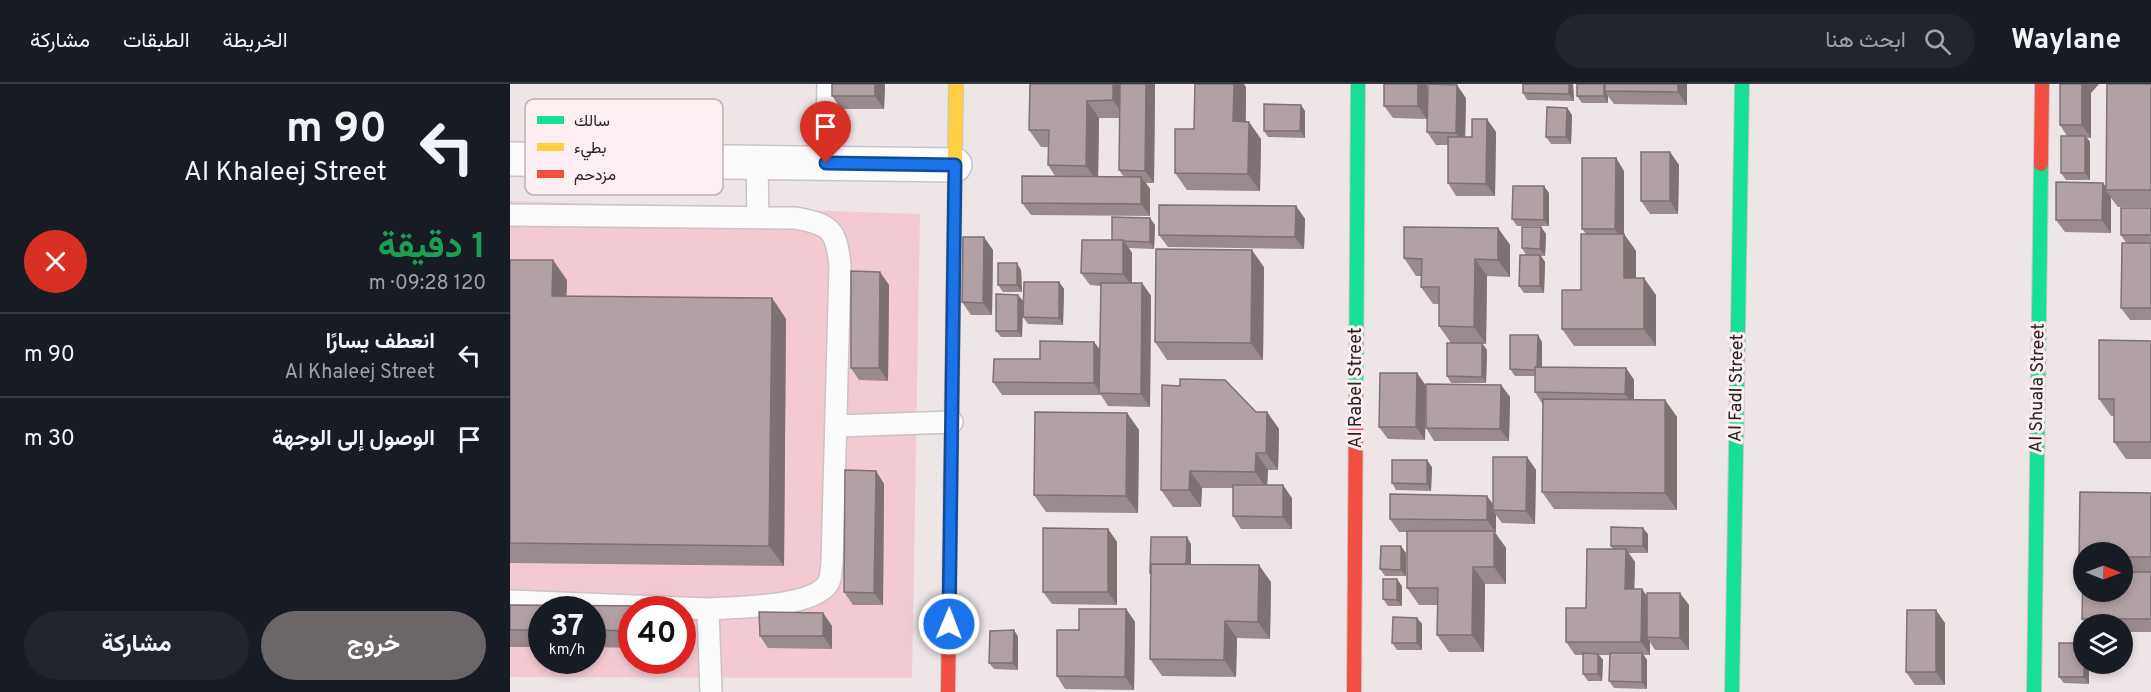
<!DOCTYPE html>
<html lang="ar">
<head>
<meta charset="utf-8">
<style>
	:root { --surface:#171b24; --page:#20242c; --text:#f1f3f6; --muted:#9ea1a6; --line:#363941; --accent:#6d6668 }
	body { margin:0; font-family:Overpass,Vazirmatn,sans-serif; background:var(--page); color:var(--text); direction:rtl; height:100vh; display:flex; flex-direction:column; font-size:22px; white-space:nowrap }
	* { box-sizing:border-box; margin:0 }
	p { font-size:20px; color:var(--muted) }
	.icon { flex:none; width:33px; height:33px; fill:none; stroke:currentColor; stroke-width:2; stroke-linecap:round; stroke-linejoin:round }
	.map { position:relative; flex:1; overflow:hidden; direction:ltr }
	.details { display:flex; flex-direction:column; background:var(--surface); width:510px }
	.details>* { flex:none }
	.banner { background:#171b24; color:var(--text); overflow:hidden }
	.needle { width:39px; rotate:91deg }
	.controls { position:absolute; left:1563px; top:458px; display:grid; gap:12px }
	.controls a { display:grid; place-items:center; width:60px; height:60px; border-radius:50%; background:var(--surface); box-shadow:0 3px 9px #0003; font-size:30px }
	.speed { position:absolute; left:18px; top:512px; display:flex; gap:12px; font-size:30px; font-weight:700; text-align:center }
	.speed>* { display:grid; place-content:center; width:78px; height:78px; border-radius:50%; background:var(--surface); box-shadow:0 3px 9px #0003; line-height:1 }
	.speed small { font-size:15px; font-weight:400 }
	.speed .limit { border:9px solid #d22; background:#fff; color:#111 }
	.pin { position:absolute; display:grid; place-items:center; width:51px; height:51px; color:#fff; margin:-62px -26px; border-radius:50% 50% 50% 0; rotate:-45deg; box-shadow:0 0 6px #0007 }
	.pin .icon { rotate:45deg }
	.me { position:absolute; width:66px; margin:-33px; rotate:1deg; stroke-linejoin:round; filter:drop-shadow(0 0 4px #0008) }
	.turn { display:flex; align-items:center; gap:21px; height:126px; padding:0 24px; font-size:27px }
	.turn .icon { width:78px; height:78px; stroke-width:2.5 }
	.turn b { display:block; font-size:42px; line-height:51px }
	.round { display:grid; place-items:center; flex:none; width:63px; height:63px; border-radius:32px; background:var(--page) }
	.headline { display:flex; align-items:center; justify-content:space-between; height:102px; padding:0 24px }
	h1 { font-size:36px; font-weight:700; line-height:45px; color:#1e9e55 }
	.cta { display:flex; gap:12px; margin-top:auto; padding:12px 24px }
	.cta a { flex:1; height:69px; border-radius:36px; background:var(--accent); color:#fff; font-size:24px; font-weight:700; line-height:69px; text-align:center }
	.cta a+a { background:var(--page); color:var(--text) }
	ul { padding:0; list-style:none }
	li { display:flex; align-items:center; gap:18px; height:84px; padding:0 24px; border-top:2px solid var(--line) }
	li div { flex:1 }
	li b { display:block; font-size:22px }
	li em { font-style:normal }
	header { display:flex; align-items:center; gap:36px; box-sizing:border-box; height:84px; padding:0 30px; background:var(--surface); border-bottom:2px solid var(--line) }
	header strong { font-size:28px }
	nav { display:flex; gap:33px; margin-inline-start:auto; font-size:21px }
	.search { width:420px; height:54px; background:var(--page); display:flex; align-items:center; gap:15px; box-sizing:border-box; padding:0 21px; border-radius:33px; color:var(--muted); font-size:22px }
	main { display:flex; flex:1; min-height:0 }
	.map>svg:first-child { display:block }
	.green { fill:#f3cad1; fill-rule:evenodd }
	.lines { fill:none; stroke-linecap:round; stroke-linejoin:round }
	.lane-casing { stroke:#cbc3c5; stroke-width:24 }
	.street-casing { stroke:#cbc3c5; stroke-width:36 }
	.fast-casing { stroke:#cbc3c5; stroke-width:16 }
	.slow-casing { stroke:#cbc3c5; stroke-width:16 }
	.jam-casing { stroke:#cbc3c5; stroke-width:16 }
	.lane { stroke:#fcfbfb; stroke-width:21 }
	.street { stroke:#fcfbfb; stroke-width:33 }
	.fast { stroke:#16e098; stroke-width:14 }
	.slow { stroke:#ffcf43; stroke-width:14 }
	.jam { stroke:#f24e42; stroke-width:14 }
	.wall { fill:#998a8d; fill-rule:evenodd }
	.shaded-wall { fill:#7d7173 }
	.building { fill:#b2a1a4; stroke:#7d7173; stroke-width:1.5 }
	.route-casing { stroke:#114b97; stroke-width:15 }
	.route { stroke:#1a73e8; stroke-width:10 }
	.labels { text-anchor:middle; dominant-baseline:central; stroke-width:6; stroke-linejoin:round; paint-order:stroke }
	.street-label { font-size:18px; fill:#282223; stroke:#fdeff1 }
	.key { fill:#fdeff1; stroke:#bdb2b3; stroke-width:1.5 }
	.key-label { font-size:16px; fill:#282223 }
</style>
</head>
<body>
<header>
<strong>Waylane</strong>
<div class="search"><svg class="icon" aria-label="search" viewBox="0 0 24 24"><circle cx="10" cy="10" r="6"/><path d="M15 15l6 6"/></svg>ابحث هنا</div>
<nav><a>الخريطة</a><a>الطبقات</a><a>مشاركة</a></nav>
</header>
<main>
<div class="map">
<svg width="1641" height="608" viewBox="0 0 1641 608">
	<rect width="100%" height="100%" fill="#eee5e7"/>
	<path class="green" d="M0 117 410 130 402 594 0 593ZM32 525H82V576H32ZM122 525H172V576H122Z"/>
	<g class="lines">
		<g class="lane-casing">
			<path id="lane" d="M247 78 248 133
				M316 79 318 0
				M0 131 286 134C321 141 326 145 330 181L322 479C321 485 321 493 319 498 305 524 225 523 198 525L201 608
				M327 342 442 338
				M0 517 198 525"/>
		</g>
		<g class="street-casing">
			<path id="street" d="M0 75 445 81"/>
		</g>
		<g class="fast-casing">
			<path id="fast" d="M846 307 848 0
				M1222 608 1232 0
				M1524 608 1531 80"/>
		</g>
		<g class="slow-casing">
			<path id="slow" d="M441 377 446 0"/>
		</g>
		<g class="jam-casing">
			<path id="jam" d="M1531 80 1532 0
				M438 608 441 377
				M844 608 846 307"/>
		</g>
		<use href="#lane" class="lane"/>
		<use href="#street" class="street"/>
		<use href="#fast" class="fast"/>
		<use href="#slow" class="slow"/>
		<use href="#jam" class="jam"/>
	</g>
	<path class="wall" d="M375 0 374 25H331L322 12Z
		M520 0H645L644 99H636L640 105V132L521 131 512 119 545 92 538 81V63H531L519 46ZM589 34H610L609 86 614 93 588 92Z
		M874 0H917V35L883 34 874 22Z
		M1063 0 1064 17 1017 16 1013 9Z
		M1067 0H1177V21L1104 20 1098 12V19H1072L1067 12Z
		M1641 0V123H1608L1601 114V149L1555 148 1546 136 1593 99 1596 103Z
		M736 3V38L751 55 750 107 677 106 665 89Z
		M1581 9V54H1577L1580 58V96H1556L1551 89 1557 52 1550 41Z
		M956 14 955 53H962L986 48 985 112H946L938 99V61H926L917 48Z
		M1057 24 1062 31 1061 60H1041L1036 53Z
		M795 27V54L758 53 754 47Z
		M1160 68 1169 81 1168 130H1140L1131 117Z
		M1106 74 1114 87V150L1126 167V194L1146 211V262H1064L1052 245 1071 206 1076 150 1072 145Z
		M1039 109V142H1007L1002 135Z
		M786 122 795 135 794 165 658 163 649 151Z
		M1641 124V236H1620L1611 224 1616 159 1611 151Z
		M645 141 644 165 619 164 622 169V199H632L641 212 640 323 598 322 591 311H492L483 298 530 275 584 258 590 266 591 202 580 201 571 189 602 156Z
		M1031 143 1036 150 1035 172H1031L1035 178 1034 209H1014L1009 202 1016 171 1012 164Z
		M988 144 1000 161V193L977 192 976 260H972L977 266 976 299H941L937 292 941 259 929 242V220H923L911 203 912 192H906L894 174Z
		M483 166 482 231H461L452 218Z
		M0 176 57 196 56 212 262 214 276 235 274 482 0 479Z
		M754 183 753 276H657L645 258Z
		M511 186 512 208H493L488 201Z
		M549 198 554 205 553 241 518 240 513 233Z
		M379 201 378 297 349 296 341 284Z
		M508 211 513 217 512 253H491L486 247Z
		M1641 257V375H1616L1604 358V332H1601L1589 315Z
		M1032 258V283L1116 284 1124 296V316H1155L1167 333V426L1044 425 1032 408 1033 321 1025 308V292H1005L1000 285Z
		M907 289 916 302 915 356 878 355 869 343Z
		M991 301 1000 313 999 357H924L916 344Z
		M746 328H757L769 345 768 386H758L757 401 782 414V445H731L723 432V404H692L691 423H663L651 406Z
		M617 329 629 346 628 429 536 428 524 411Z
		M1017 373 1026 386 1025 440 992 439 986 431 985 449 996 464V500H975L974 568H939L927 551 928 521H909L897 504V448H889L880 435 983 420Z
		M922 383 921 407 886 406 882 399Z
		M366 387 374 400 373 521H343L334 508Z
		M1570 408 1641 409V548H1612V540H1575L1572 535 1573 488H1574V507H1612V468H1574V479L1569 473Z
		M598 445 607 458V521L542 520 533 508Z
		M1138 450V469H1118L1125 478 1124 505H1132L1137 513 1179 521V566H1145L1140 558V571H1134L1137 576V605L1104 604 1099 597 1100 571H1089L1093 576 1092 597H1078L1073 590V571H1065L1056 558 1076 524 1103 465 1101 462Z
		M681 460V480L761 498 760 555 727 554 726 593 652 592 640 575 641 491 640 489Z
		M896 469V492H875L870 485Z
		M892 502V522H878L873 515Z
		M0 521 135 522 137 525H122V564L82 563V525H32V563H0Z
		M616 525 625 538 624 606 555 605 547 592 569 546Z
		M313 529 322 542V565L258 564 250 552Z
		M907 534 912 540V566H887L882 559Z
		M1435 539V601H1405L1396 588Z
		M504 546 508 553V586L484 585 479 579Z
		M1574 559 1579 600 1554 599 1549 593Z"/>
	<path class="shaded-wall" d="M365 0H375L374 25 365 12Z
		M603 0H613L615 34 603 16Z
		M636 0H645L644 99 635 87Z
		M724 0H734L736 3 735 54 723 37Z
		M908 0H917V35L908 22Z
		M1059 0H1063L1064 17 1059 10Z
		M1094 0H1098L1095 7 1098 12V19L1094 12Z
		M1168 0H1177V21L1168 8Z
		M1572 0H1589L1581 9V54L1572 41Z
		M947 1 956 14 955 61 946 49Z
		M577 17 589 34 588 99 576 82Z
		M791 21 795 27V54L790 47Z
		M1057 24 1062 31 1061 60 1056 53Z
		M977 35 986 48 985 112 976 100Z
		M739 38 751 55 750 107 738 90Z
		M1575 52 1580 58V96L1575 89Z
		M1160 68 1169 81 1168 130 1160 117Z
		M1106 74 1114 87V157L1105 145Z
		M631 93 640 105V132L631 120Z
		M1593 99 1598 106H1596L1601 114V149L1592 136Z
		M1034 102 1039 109V142L1034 136Z
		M786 122 795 135 794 165 785 153Z
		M640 134 645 141 644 165 640 158Z
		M1031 143 1036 150 1035 172 1030 165Z
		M988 144 1000 161V193L988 176Z
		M1114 150 1126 167V212L1114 194Z
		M474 153 483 166 482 231 473 219Z
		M613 156 622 169V202L613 190Z
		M742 166 754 183 753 276 741 259Z
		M1030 171 1035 178 1034 209 1030 202Z
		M965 175 977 192 976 260 964 243Z
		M43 176 57 196 56 232 42 212Z
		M507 179 511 186 512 208 507 201Z
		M370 188 379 201 378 297 369 284Z
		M1134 194 1146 211V262L1134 245Z
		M549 198 554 205 553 241 549 234Z
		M632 199 641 212 640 323 631 310Z
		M508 211 513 217 512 253 508 247Z
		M262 214 276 235 274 482 259 462Z
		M1028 251 1032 258V293L1027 286Z
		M584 258 593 270 591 309 584 299Z
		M972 259 977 266 976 299 972 293Z
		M1116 284 1124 296V322L1115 310Z
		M907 289 916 302 915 356 906 343Z
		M991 301 1000 313 999 357 990 345Z
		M1155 316 1167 333V426L1155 409Z
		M757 328 769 345 768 386 756 369Z
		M617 329 629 346 628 429 616 412Z
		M746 369 758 386 757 405 745 388Z
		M1017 373 1026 386 1025 440 1016 427Z
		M917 376 922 383 921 407 917 400Z
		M366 387 374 400 373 521 364 509Z
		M680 387 692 404 691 423 679 406Z
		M773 401 782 414V445L773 433Z
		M977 412 986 424 983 426 986 431V449L977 436Z
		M1133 444 1138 450V469L1133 462Z
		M598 445 607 458V521L598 508Z
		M984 447 996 464V500L984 483Z
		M677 453 681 460V496L676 490Z
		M891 462 896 469V492L891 486Z
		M1116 465 1125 478 1124 518 1115 505Z
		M749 481 761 498 760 555 748 538Z
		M963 483 975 500 974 568 962 551Z
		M887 495 892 502V522L887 516Z
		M1132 505 1141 518 1137 553 1140 558V571L1131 558Z
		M1170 509 1179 521V566L1170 554Z
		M616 525 625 538 624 606 615 593Z
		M1426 526 1435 539V601L1426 588Z
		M313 529 322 542V565L313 552Z
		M907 534 912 540V566L907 559Z
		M715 537 727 554 726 593 714 576Z
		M504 546 508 553V586L503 579Z
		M1132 569 1137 576V605L1132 598Z
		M1088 570 1093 576 1092 597 1088 590Z
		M1574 579H1579V600L1574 593Z"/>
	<path class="building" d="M322 0H365V12H322Z
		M520 0H603V16L577 17 576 82 538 81 539 46H519Z
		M610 0H636L635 87 609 86Z
		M685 0H724L723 37 739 38 738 90 665 89V45H684Z
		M874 0H908V22H874Z
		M918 0 947 1 946 49 917 48Z
		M1013 0H1059V10L1013 9Z
		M1067 0H1094V12H1067Z
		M1095 0H1168V8L1095 7Z
		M1550 0H1572V41H1550Z
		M1597 0H1641V106H1596Z
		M754 20 791 21 790 47H754Z
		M1037 23 1057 24 1056 53H1036Z
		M962 35H977L976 100 938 99V53H962Z
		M1551 52H1575V89H1551Z
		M1131 68H1160V117H1131Z
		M1072 74H1106L1105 145H1072Z
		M512 92 631 93V120L512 119Z
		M1546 98 1593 99 1592 136H1546Z
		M1003 102H1034V136L1002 135Z
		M649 121 786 122 785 153 649 151Z
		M1611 124H1641V151H1611Z
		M602 133 640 134V158L613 157V156H602Z
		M894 143 988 144V176L965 175 964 243 929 242V203H911L912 175 894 174Z
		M1012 143H1031L1030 165 1012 164Z
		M1071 150H1114V194H1134V245H1052V206H1071Z
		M453 153H474L473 219 452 218Z
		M572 156H613V190L571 189Z
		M1612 159H1641V224H1611Z
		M646 165 742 166 741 259 645 258Z
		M1010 171H1030V202H1009Z
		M0 176H43L42 212 262 214 259 462 0 459Z
		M488 179H507V201H488Z
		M341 187 370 188 369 284H341Z
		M514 198H549V234L513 233Z
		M591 199H632L631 310 589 309Z
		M486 210 508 211V247H486Z
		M1000 251H1028L1027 283H1025V286L1000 285Z
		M1589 256 1641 257V358H1604V315H1589Z
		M530 257 584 258V299L483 298 484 275H530Z
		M937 259H972V293L937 292Z
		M1025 283 1116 284 1115 310 1025 308Z
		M870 289H907L906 343H869Z
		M670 295 715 296 746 328H757L756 369H746L745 388 680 387 679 406H651L652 301 670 302Z
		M916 300 991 301 990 345 916 344Z
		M1033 315 1155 316V409L1032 408Z
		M525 328 617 329 616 412 524 411Z
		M983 373H1017L1016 427 983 426Z
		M882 376H917V400L882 399Z
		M335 386 366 387 364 509 334 508Z
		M723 401H773V433L723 432Z
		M1570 408 1641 409V473H1612V468H1574V473H1569Z
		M880 410 977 412V436L880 435Z
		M1101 443 1133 444V462H1101Z
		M533 444 598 445V508H533Z
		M897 447H984V483H963L962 551H927L928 504H897Z
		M641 453H677L676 480H641V489H640Z
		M871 462H891V486L870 485Z
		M1077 465H1116L1115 505H1132L1131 558H1056V524H1076Z
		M641 480 749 481 748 538 715 537 714 576 640 575Z
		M1573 488H1574V507H1612V488H1641V535H1572Z
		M873 495H887V516L873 515Z
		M1137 509H1170V554L1137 553Z
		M0 521 135 522V525H122V547L82 546V525H32V546H0Z
		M569 525H616L615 593 547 592V546H569Z
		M1397 526H1426V588H1396Z
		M249 528 313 529V552H250Z
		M883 533 907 534V559H882Z
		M504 546 503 579H479L480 547Z
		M1549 559H1574V593H1549Z
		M1073 569 1088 570V590H1073Z
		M1100 569H1132V598L1099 597Z"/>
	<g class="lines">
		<g class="route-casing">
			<path id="route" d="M316 79 445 81 439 540"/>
		</g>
		<use href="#route" class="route"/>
	</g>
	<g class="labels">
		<g class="street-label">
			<text transform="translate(846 304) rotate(-90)">Al Rabel Street</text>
			<text transform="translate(1227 304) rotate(-89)">Al Fadl Street</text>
			<text transform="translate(1528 304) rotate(-89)">Al Shuala Street</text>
		</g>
	</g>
	<rect x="15" y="15" width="198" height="96" rx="9" class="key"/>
	<rect x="27" y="32" width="27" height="8" fill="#16e098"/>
	<rect x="27" y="59" width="27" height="8" fill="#ffcf43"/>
	<rect x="27" y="86" width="27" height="8" fill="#f24e42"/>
	<g class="key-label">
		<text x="64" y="42">سالك</text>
		<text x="64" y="69">بطيء</text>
		<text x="64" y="96">مزدحم</text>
	</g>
</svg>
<div class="controls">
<a><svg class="needle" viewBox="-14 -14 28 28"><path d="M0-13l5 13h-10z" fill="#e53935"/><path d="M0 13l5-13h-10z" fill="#9ea1a6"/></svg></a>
<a><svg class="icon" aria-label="layers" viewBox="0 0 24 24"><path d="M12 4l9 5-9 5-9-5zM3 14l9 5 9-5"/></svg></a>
</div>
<div class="speed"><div>37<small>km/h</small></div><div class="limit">40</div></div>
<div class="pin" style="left:316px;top:79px;background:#d93025"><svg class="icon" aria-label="arrive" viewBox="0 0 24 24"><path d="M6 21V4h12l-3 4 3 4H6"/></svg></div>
<svg class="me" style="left:439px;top:540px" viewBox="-20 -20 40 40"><circle r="17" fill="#1a73e8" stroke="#fff" stroke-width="3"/><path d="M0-11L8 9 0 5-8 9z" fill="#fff"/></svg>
</div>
<section class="details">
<div class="banner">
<div class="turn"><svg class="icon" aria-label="left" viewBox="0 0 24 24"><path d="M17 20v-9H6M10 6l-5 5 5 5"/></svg><div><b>90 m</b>Al Khaleej Street</div></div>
</div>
<div class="headline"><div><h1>1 دقيقة</h1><p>120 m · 09:28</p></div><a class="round" style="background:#d93025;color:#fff"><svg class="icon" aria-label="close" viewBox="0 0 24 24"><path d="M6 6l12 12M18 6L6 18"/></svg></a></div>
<ul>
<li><svg class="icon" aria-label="left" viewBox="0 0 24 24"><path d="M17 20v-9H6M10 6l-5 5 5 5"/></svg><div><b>انعطف يسارًا</b><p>Al Khaleej Street</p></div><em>90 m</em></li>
<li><svg class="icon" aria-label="arrive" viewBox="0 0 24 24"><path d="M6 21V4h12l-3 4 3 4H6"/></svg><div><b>الوصول إلى الوجهة</b></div><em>30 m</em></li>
</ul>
<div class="cta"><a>خروج</a><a>مشاركة</a></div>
</section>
</main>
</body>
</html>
